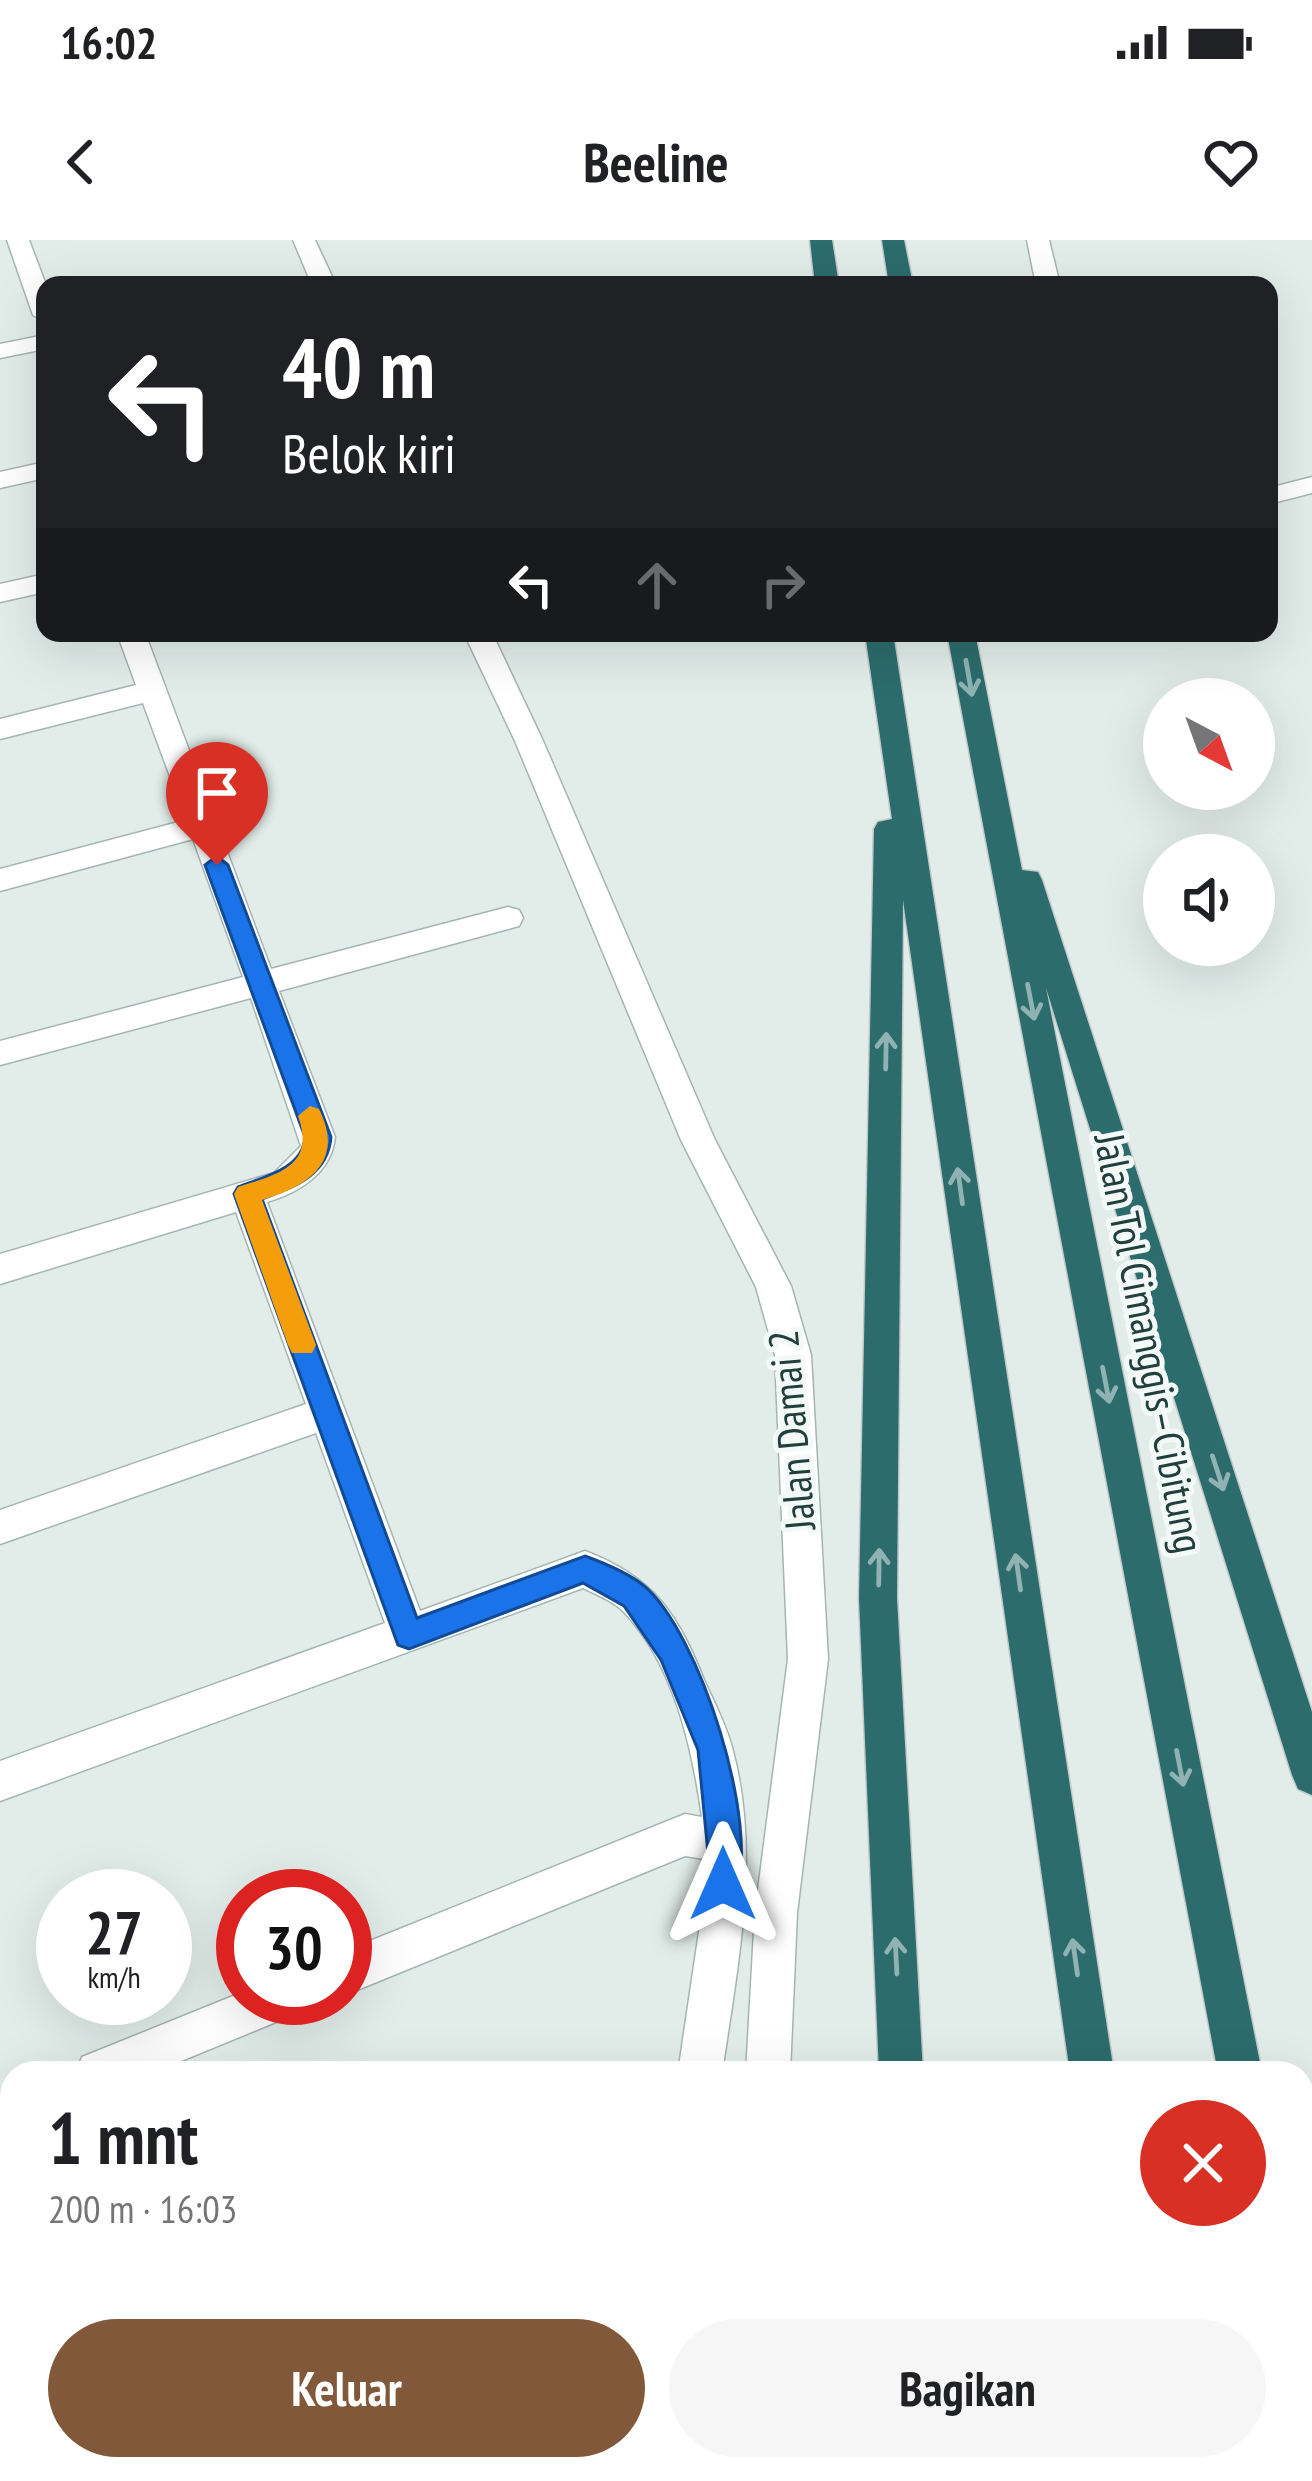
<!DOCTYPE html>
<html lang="id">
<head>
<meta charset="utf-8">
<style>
	:root { --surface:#fff; --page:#f6f6f6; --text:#202124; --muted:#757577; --accent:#81593a }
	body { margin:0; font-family:"PT Sans Narrow",sans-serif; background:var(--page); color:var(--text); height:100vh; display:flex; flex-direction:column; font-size:45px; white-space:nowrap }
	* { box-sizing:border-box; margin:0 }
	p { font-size:39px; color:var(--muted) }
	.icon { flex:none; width:66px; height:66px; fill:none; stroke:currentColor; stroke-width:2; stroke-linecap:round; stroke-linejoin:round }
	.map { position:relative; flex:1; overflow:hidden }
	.panel { position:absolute; left:0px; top:1821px; width:1314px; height:420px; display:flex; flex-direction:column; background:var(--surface); border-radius:36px 36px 0 0; box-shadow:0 12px 48px #0002 }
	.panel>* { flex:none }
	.hud { position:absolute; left:36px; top:36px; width:1242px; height:366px; border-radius:24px; box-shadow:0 12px 48px #0002; background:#202124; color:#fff; overflow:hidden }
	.needle { width:78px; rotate:139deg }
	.buttons { position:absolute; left:1143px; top:438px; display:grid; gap:24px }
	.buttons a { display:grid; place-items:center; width:132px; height:132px; border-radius:50%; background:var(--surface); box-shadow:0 12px 48px #0002; font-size:60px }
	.speed { position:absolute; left:36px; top:1629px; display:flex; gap:24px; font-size:60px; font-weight:700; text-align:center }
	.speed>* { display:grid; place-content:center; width:156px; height:156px; border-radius:50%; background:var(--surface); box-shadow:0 12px 48px #0002; line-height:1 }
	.speed small { font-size:30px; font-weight:400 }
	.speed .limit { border:18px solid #d22; background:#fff; color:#111 }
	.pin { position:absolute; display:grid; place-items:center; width:102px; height:102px; color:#fff; margin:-123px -51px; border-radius:50% 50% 50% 0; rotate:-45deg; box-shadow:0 0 12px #0007 }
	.pin .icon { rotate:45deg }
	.me { position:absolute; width:132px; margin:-66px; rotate:0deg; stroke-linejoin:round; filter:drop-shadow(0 0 9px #0008) }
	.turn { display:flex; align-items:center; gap:42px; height:252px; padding:0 48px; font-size:54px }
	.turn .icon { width:156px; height:156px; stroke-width:2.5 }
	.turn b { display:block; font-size:84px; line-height:102px }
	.lanes { display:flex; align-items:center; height:114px; padding:0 48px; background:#0003; justify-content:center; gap:60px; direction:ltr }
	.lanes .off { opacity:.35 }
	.round { display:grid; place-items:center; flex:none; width:126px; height:126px; border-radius:63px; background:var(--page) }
	.headline { display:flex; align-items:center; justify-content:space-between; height:204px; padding:0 48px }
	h1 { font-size:72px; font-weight:700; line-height:90px }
	.action { display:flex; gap:24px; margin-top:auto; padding:24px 48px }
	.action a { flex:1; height:138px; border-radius:72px; background:var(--accent); color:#fff; font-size:48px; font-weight:700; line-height:138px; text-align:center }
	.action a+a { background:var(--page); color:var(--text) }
	.status { display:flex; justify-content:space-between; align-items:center; height:84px; padding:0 60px; background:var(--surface); direction:ltr }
	.status svg { height:33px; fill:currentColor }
	header { display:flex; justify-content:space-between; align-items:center; height:156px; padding:0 48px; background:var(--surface); font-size:54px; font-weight:700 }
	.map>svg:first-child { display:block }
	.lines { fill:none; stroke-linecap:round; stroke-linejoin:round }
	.street-casing { stroke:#a4b5b3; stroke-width:3 }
	.highway-casing { stroke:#c1c9c9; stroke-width:3 }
	.street { fill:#fff; fill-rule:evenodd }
	.highway { fill:#2c6c6c; fill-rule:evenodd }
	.oneway { stroke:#90b2b2 }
	.route { fill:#1a73e8; stroke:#114b97; stroke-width:3 }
	.slow { fill:#f59e0b }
	.labels { text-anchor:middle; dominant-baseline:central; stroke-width:10; stroke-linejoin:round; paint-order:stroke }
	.street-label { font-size:42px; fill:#213f3d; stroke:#f3f9f7 }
</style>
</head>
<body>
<div class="status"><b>16:02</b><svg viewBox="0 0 49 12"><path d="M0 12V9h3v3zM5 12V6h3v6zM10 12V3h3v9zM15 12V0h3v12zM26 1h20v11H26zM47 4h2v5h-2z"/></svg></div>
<header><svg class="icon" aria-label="back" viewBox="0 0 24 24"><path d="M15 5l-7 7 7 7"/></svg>Beeline<svg class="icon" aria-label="heart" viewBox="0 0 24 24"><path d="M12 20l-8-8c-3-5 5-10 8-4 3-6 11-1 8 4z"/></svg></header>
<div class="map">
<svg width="1312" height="2241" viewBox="0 0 1312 2241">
	<rect width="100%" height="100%" fill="#e2edea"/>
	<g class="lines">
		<g class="street-casing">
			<path id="street" d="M7 0H29L46 45 45 82 33 75Z
				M293 0H315L336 45H312Z
				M1027 0H1049L1060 45H1036Z
				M45 95V109L0 118V104Z
				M45 222V238L0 248V232Z
				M1312 237V253L1269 264V248Z
				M45 334V352L0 362V344Z
				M117 393H145L271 729 508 667 519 670 523 678 519 686 508 689 279 751 335 897C332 933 298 953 267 962L420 1371 585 1311C655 1338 678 1374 705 1442 715 1464 727 1487 733 1511 761 1616 737 1728 722 1833H678L700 1685 704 1619 685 1616 345 1755V1711L685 1574 702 1577C692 1507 674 1424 623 1371 613 1361 595 1354 583 1348L0 1561V1521L385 1383 316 1193 0 1304V1270L306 1164 236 972 0 1044V1014L274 933 301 906 251 758 0 825V801L243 737 193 599 0 651V629L186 580 143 463 0 499V479L136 445Z
				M464 393H492L543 501 715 900 791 1046 811 1115 828 1419 797 1673 790 1833H746L755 1673 788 1419 775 1115 756 1047 681 900 515 501Z
				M243 1752V1758H305L298 1773 152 1833H76L82 1817Z
				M12 1899V1953L0 1958V1904Z
				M159 2229H209L212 2241H162Z
				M642 2229H692V2241H642Z
				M729 2229H779V2241H729Z"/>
		</g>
		<g class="highway-casing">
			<path id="highway" d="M810 0H832L839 45H815Z
				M882 0H904L913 45H889Z
				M865 393H893L1114 1833H1070L903 660 897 1358 923 1833H879L859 1358 874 589 878 582 892 579Z
				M947 393H975L1022 630 1038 632 1042 640 1312 1472V1555L1298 1549 1292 1535 1046 748 1262 1833H1218Z
				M1302 2129 1312 2133V2228L1302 2224Z
				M896 2229H946V2241H896Z
				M1126 2229H1176L1178 2241H1128Z"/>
		</g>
		<use href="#street" class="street"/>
		<use href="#highway" class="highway"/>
	</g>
	<defs><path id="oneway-shaft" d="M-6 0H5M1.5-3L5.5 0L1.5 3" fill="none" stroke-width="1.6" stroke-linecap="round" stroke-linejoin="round" transform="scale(3)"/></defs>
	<g class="oneway">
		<use href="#oneway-shaft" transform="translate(969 438) rotate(80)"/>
		<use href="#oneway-shaft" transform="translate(1031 762) rotate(79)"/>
		<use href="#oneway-shaft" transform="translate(886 811) rotate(-89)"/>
		<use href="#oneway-shaft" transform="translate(960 946) rotate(-98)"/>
		<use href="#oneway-shaft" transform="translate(1106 1145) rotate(79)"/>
		<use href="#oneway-shaft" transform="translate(1218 1233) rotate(72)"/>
		<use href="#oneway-shaft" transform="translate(879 1327) rotate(-89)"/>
		<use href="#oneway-shaft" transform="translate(1018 1332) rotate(-98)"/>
		<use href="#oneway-shaft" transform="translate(1180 1528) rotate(79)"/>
		<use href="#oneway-shaft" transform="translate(896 1716) rotate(-93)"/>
		<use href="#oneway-shaft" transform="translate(1075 1717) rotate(-98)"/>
	</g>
	<path class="route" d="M217 616 228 625 331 897C328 936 293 947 262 959L417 1378 585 1316C604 1323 628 1333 643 1345 699 1390 762 1588 735 1655L723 1660 712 1655 698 1510 661 1420 624 1366 583 1343 409 1409 398 1405 234 954 238 947C263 937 303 929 305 897L205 625Z"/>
	<path class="slow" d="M310 866 319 869C345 921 310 946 262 960L316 1105 312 1113H292L288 1105 234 954 238 947C278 934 316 926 298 876Z"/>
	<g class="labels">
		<g class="street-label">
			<text transform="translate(1150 1103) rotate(79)">Jalan Tol Cimanggis–Cibitung</text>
			<text transform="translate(791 1190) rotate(-95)">Jalan Damai 2</text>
		</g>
	</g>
</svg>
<div class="buttons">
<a><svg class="needle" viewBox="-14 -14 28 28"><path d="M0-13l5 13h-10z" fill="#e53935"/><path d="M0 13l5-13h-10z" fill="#757577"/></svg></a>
<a><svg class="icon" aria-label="sound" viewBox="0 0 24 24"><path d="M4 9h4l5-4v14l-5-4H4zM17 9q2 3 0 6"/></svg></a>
</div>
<div class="speed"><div>27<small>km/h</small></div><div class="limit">30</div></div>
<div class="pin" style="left:217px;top:625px;background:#d93025"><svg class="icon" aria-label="arrive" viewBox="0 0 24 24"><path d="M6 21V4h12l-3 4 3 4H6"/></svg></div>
<svg class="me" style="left:723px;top:1644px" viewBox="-20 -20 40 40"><path d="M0-17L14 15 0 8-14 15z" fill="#1a73e8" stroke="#fff" stroke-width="4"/></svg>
<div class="hud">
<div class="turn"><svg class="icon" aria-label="left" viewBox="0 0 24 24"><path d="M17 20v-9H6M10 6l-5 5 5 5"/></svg><div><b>40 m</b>Belok kiri</div></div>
<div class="lanes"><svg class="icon" aria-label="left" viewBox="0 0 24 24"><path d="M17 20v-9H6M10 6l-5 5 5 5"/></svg><svg class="icon off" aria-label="ahead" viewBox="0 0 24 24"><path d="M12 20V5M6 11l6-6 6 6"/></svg><svg class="icon off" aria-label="right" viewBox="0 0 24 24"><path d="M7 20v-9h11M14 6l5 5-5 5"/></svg></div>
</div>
<section class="panel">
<div class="headline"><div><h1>1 mnt</h1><p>200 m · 16:03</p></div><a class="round" style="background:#d93025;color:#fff"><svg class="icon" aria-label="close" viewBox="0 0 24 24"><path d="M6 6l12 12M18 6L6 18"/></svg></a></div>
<div class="action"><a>Keluar</a><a>Bagikan</a></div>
</section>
</div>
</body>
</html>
